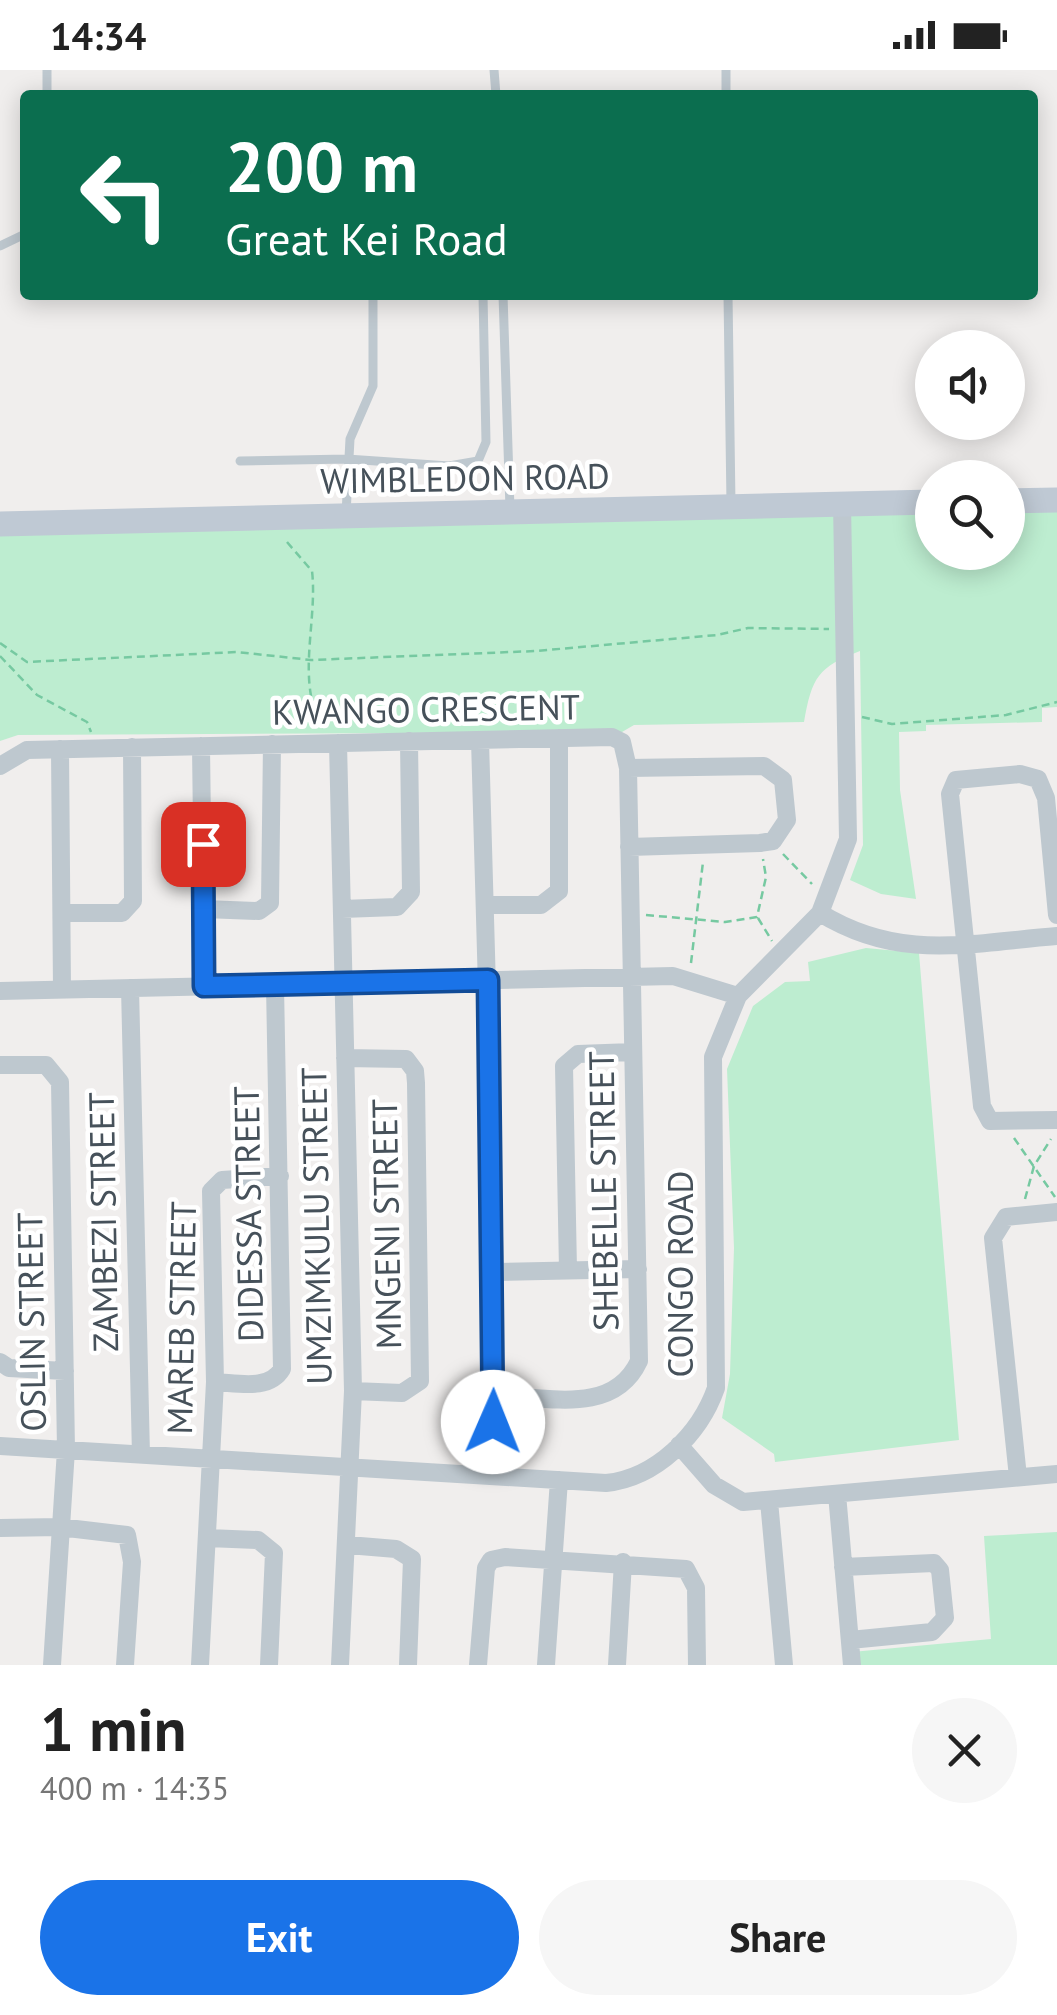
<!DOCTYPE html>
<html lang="en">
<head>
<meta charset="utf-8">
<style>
	:root { --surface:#fff; --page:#f6f6f6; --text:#222; --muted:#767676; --accent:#1a73e8 }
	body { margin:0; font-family:"PT Sans",sans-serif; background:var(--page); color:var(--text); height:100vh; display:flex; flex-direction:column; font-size:38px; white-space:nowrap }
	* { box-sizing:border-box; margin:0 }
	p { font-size:32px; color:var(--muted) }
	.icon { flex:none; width:55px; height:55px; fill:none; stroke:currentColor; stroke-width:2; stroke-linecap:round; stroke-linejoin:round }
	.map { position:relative; height:1595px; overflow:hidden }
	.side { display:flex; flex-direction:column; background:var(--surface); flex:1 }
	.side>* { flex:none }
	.hud { position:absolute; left:20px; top:20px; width:1018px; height:210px; border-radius:10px; box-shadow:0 5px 25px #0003; background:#0b6e4f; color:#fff; overflow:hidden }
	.controls { position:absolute; left:915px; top:260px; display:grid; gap:20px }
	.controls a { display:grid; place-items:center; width:110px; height:110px; border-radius:50%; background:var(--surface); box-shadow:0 5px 25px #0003; font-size:50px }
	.pin { position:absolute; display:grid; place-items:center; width:85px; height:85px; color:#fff; margin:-42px; border-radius:20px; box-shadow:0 5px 15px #0006 }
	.me { position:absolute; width:110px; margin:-55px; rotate:1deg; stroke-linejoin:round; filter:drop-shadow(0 0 8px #0008) }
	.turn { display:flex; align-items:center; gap:35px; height:210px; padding:0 40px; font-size:45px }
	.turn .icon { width:130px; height:130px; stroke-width:2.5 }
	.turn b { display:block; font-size:70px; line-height:85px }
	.round { display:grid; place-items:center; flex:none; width:105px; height:105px; border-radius:52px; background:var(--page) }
	.headline { display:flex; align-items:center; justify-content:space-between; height:170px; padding:0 40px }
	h1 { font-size:60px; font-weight:700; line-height:75px }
	.cta { display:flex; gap:20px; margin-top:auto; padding:20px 40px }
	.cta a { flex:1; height:115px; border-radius:60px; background:var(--accent); color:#fff; font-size:40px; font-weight:700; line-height:115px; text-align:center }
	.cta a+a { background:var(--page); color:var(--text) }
	.status { display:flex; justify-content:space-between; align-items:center; height:70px; padding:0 50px; background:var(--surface); direction:ltr }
	.status svg { height:28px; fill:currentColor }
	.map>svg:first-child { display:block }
	.green { fill:#bdedd0 }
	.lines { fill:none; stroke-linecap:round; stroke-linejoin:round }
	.path { stroke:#76c9a1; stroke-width:2.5; stroke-dasharray:8 5; stroke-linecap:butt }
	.lane { stroke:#bec8cf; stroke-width:9 }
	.street { stroke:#bec8cf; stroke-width:18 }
	.secondary { stroke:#bfc9d4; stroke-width:25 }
	.route-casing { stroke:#114b97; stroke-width:25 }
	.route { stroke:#1a73e8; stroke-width:18 }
	.labels { text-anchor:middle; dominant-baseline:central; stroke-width:9; stroke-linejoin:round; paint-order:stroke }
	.street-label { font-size:35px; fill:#46515a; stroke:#fff }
</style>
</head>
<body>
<div class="status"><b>14:34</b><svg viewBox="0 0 49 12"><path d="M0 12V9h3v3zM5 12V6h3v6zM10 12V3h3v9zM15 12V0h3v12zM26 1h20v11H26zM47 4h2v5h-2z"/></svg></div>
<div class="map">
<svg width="1057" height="1595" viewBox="0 0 1057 1595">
	<rect width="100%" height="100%" fill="#f0eeed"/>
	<path class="green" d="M1008 441H1057V637L1042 638V652L926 655V661L899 662 900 720 916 829 881 824 850 810 863 775 860 581C818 597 812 607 804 652L634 655 622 662 18 665 0 671V465L932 442V482H1008Z
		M866 878 919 883 959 1370 775 1392 774 1384 722 1348 730 1304 734 1178 727 999 753 936 785 912 810 911 808 892Z
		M1057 1462V1595H854L852 1582 991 1569 984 1466Z"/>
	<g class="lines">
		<path class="path" d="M287 472 312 501C318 551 295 613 323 658
			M0 573 27 592 237 582 311 590 536 581 717 565 748 558 829 559
			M0 586 37 625 87 652 91 662
			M862 647 892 654 1006 645 1057 632
			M783 784 812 814
			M646 845 725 852 757 847 766 807 763 789
			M758 848 772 871
			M691 893 703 792
			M1014 1068 1055 1127
			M1025 1129 1034 1096 1051 1069"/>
		<path class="lane" d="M47 0V25
			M494 0 496 25
			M726 0V25
			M0 176 25 164
			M503 225 510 439
			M728 225 731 434
			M240 391 347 389 449 396 478 391 486 372 483 225
			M346 444 350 369 373 316V225"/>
		<path class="street" d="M480 670 495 1202 491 1406
			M338 673 353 1321 340 1595
			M201 676 204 917
			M60 679 62 920
			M0 696 27 680 612 667 622 672 628 698 639 1291C613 1347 544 1326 494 1325
			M628 698 764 696 783 710 787 750 773 771 760 773 629 777
			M487 835H541L559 821V668
			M204 839 259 841 270 833 272 674
			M342 839 397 837 411 822 409 671
			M62 843H122L133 831 132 677
			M820 843C900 892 968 873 1057 866
			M1057 845 1046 728 1038 709 1020 704 956 710 950 724 982 1036 990 1051 1057 1050
			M130 918 141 1385
			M0 921 673 906 738 926
			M345 988 406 989 415 1001 416 1013 420 1311 402 1323 353 1321
			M0 995H46L60 1012 66 1380 52 1595
			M568 1200 564 996 578 984 633 982
			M495 1202 638 1199
			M0 1292 9 1298 65 1301
			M215 1312C238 1313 269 1321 282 1299L275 915
			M679 1375 714 1415 743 1432 1057 1404
			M0 1376 606 1413C656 1408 700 1364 716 1318L713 987 738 926 820 843 848 769 842 434
			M1018 1407 993 1168 1006 1147 1057 1142
			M837 1424 852 1595
			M769 1431 784 1595
			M0 1458 59 1457 127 1465 132 1492 125 1595
			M208 1468 258 1470 274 1483 269 1595
			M348 1475 396 1479 412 1489 408 1595
			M843 1497 934 1493 940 1500 945 1548 932 1562 850 1570
			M200 1595 215 1312 211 1121 222 1110 280 1106
			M478 1595 486 1498 491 1490 505 1487 686 1499 696 1518 697 1595
			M546 1595 559 1410
			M617 1595 623 1492"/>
		<path class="secondary" d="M1008 431 1057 430
			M0 454 932 432"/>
	</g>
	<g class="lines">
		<g class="route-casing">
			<path id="route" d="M203 774 204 916 488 910 493 1352"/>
		</g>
		<use href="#route" class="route"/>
	</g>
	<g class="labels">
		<g class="street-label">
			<text transform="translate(465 408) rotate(-1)">WIMBLEDON ROAD</text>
			<text transform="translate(426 639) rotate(-1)">KWANGO CRESCENT</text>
			<text transform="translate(603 1121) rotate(-91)">SHEBELLE STREET</text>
			<text transform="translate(248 1144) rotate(-91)">DIDESSA STREET</text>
			<text transform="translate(103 1152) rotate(-91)">ZAMBEZI STREET</text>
			<text transform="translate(386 1154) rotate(-91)">MNGENI STREET</text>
			<text transform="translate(316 1156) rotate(-91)">UMZIMKULU STREET</text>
			<text transform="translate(680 1204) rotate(-90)">CONGO ROAD</text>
			<text transform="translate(181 1248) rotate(-89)">MAREB STREET</text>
			<text transform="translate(31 1252) rotate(-91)">OSLIN STREET</text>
		</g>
	</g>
</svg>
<div class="controls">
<a><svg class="icon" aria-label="sound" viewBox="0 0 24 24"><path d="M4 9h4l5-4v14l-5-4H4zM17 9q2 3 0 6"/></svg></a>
<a><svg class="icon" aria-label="search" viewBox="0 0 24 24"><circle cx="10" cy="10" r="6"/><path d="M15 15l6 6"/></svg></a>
</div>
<div class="pin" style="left:203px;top:774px;background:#d93025"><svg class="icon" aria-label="arrive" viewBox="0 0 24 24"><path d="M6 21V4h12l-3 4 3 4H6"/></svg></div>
<svg class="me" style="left:493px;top:1352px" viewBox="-20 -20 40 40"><circle r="19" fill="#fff"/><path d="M0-13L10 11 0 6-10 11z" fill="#1a73e8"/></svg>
<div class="hud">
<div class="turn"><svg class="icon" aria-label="left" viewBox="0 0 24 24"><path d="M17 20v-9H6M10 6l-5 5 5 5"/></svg><div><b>200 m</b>Great Kei Road</div></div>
</div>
</div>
<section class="side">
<div class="headline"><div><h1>1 min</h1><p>400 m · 14:35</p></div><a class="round"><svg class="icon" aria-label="close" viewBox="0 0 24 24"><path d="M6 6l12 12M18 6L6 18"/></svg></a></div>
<div class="cta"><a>Exit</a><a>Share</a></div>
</section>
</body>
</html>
